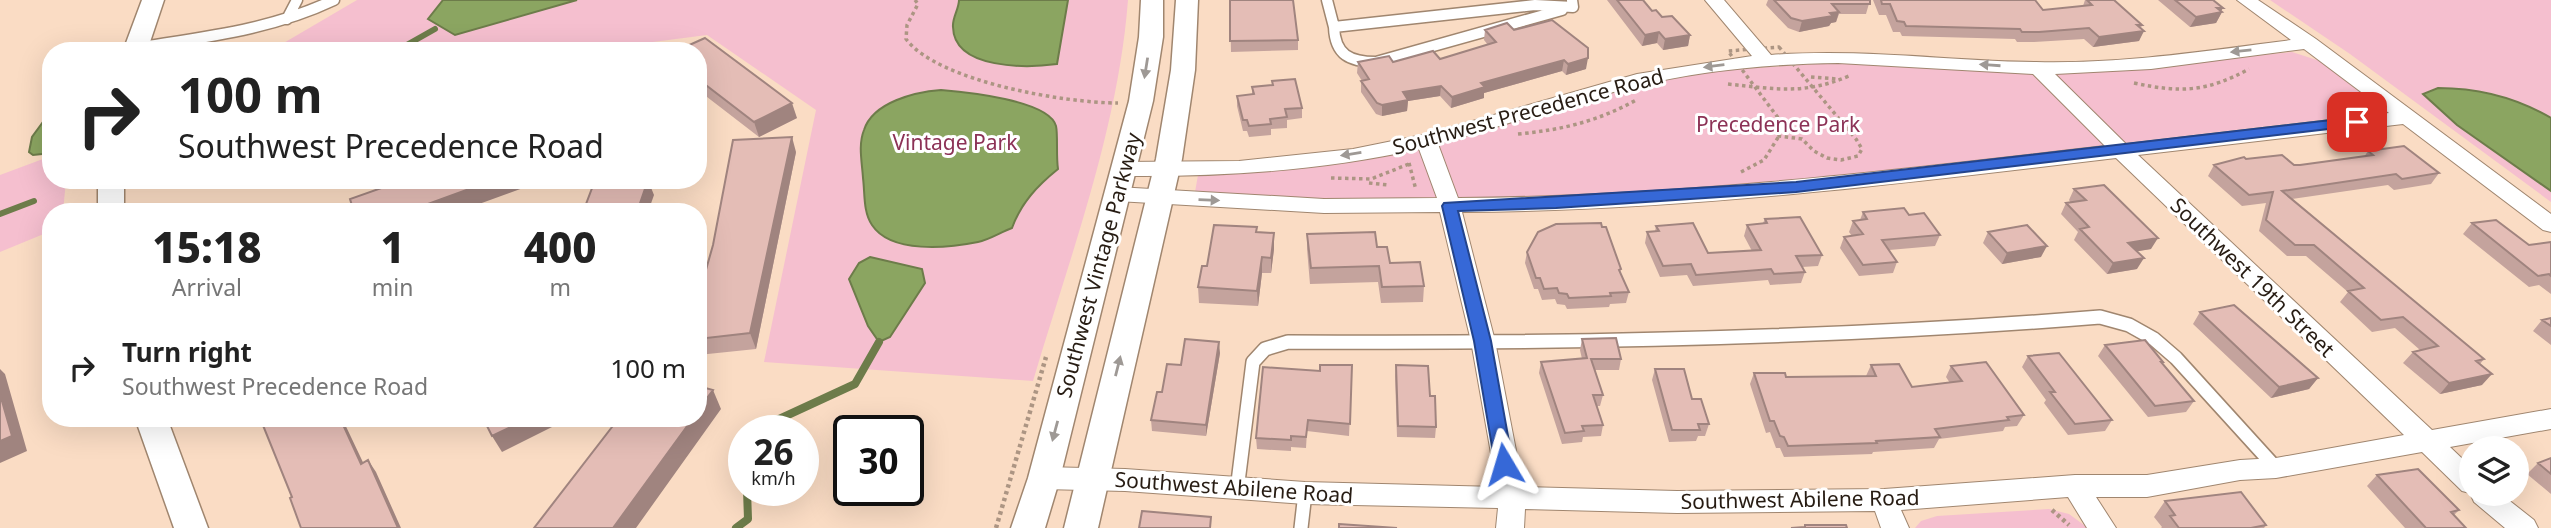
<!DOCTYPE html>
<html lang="en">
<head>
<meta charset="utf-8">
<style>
	:root { --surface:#fff; --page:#f6f6f6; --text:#222; --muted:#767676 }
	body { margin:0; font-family:"Noto Sans",sans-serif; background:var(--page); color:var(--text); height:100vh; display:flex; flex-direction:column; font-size:26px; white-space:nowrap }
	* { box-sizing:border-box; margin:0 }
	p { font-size:23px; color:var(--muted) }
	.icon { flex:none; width:38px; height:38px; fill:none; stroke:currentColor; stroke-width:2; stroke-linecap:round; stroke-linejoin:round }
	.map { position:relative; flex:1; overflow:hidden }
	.side { position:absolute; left:42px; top:203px; width:665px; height:224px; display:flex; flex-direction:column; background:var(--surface); border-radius:28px; box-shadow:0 7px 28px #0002 }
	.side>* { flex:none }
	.guide { position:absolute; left:42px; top:42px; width:665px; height:147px; border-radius:28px; box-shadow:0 7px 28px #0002; background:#fff; color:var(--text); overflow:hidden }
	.fabs { position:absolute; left:2459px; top:436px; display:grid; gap:14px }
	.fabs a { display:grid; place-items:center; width:70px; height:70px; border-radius:50%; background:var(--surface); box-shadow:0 7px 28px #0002; font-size:35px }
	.speed { position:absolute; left:728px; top:415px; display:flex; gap:14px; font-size:35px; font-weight:700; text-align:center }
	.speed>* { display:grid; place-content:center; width:91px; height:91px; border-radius:50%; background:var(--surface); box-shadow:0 7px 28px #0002; line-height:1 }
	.speed small { font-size:18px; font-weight:400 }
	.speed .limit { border:4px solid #111; border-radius:10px; background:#fff; color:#111 }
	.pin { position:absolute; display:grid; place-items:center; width:60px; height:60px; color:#fff; margin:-30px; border-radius:14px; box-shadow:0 4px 10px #0006 }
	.me { position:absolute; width:77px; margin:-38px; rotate:353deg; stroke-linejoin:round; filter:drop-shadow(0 0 5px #0008) }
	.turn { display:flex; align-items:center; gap:24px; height:147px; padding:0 21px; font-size:32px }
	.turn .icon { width:91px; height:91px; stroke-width:2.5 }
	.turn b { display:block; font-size:49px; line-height:60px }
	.eta { display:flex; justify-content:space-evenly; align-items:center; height:119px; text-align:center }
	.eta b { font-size:42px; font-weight:800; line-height:49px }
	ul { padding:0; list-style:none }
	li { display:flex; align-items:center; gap:21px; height:91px; padding:0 21px }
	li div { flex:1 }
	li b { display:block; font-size:26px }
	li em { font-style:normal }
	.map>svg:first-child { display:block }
	.green { fill:#f5bfcf }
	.water { fill:#8ba561; stroke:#6d7c4a; stroke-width:2 }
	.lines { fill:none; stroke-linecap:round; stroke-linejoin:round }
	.stream-far1 { stroke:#6d7c4a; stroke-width:6 }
	.stream { stroke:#6d7c4a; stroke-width:8 }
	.service-far1-casing { stroke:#a0866f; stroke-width:13 }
	.service-casing { stroke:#a0866f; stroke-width:16 }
	.minor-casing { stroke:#a0866f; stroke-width:2 }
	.tertiary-casing { stroke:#a0866f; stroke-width:3 }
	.path-far1 { stroke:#ac9583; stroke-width:3.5; stroke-dasharray:3.5 3.5; stroke-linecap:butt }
	.path { stroke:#ac9583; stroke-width:4.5; stroke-dasharray:3.5 3.5; stroke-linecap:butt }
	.service-far1 { stroke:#fff; stroke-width:10 }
	.service { stroke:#fff; stroke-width:13 }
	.minor { fill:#fff; fill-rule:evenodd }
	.tertiary { fill:#fff; fill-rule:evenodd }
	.wall { fill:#c4a39d }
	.shaded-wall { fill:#a0847f }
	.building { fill:#e4bdb6; stroke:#a0847f; stroke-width:2 }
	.oneway { fill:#9e9995 }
	.route { fill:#3668d7; stroke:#23448c; stroke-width:2 }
	.labels { text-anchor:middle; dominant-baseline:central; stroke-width:6; stroke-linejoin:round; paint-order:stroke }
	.street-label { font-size:21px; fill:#271c13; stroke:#fff }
	.park-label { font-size:21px; fill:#8c3256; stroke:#fff }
</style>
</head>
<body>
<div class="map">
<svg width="2551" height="528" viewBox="0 0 2551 528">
	<rect width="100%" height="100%" fill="#fadcc4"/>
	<path class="green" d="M357 0H1128C1118 130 1070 256 1033 381L764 362 816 110 707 35 583 51H270Z
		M2270 0H2551V202L2350 54Z
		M2292 52 2320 61 2374 103V111L2354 116 1792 182 1609 194 1461 200H1355L1195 192 1198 175 1258 172 1398 153 1462 137 1573 101 1661 80 1712 71 1827 63 1953 67 2228 58Z
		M51 156V180H66L63 212H51V231L0 252V175Z
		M2049 509 2069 514 2088 528H1915L1921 521 1937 516Z"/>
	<path class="water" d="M443 0H577L455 35 428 19Z
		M959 0H1068L1057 64C1028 68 954 70 953 27 952 18 959 9 959 0Z
		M2438 88C2477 88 2517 98 2551 118V191L2457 125 2423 94Z
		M941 90C965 92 1049 100 1056 126 1058 134 1056 157 1058 169 1037 186 1021 203 1012 228 1001 232 989 240 978 242 948 248 891 254 872 225 863 212 865 193 863 178 862 162 858 145 864 130 873 102 915 92 941 90Z
		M51 111V153L33 155 29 152 32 137Z
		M870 257 922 269 925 283 890 337 879 342 868 326 849 279 859 263Z"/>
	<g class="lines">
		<path class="stream-far1" d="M396 51 435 29
			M0 214 34 201"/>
		<path class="stream" d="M763 430 777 420 855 384 879 342
			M736 528 748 519 747 490"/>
		<g class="service-far1-casing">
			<path id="service-far1" d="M1327 0 1334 27 1535 5 1573 7 1572 0
				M287 19 297 0
				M1334 27C1335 55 1350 62 1376 62L1562 10
				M136 48C204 37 271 30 334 0"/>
		</g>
		<g class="service-casing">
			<path id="service" d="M1237 490 1253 362 1265 349 1288 342C1559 344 1830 339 2100 317L2129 325 2154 339 2176 358 2276 468
				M1301 528 1305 493"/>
		</g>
		<g class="minor-casing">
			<path id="minor" d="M1705 0H1724L1771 55C1861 48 1947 61 2036 62 2122 64 2206 51 2291 40L2237 0H2258L2316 39 2551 214V232L2543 230 2403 124 2138 155 2432 430 2551 409V429L2450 447 2471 467V494H2501L2534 520 2538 528H2505L2474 502 2470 493 2462 491 2422 452 2276 478 2240 480 2147 497H2096L2116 528H2087L2068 497 1901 510 1909 528H1881L1875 511 1677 513 1525 509 1524 528H1496L1498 508 1305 504 1125 491 1044 489 1035 485 1031 478 1035 471 1044 467 1125 469 1305 482 1497 487 1471 341 1440 212 1324 213 1117 201 1109 199 1106 194 1109 189 1117 187 1324 199 1437 198 1419 149C1321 171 1223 177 1123 176L1116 174 1112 169 1116 164 1123 162 1239 161 1353 149 1427 134 1637 74 1752 56ZM2304 49 2389 113 2126 144 2055 74 2151 69ZM1838 63 2033 74 2105 146C1890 171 1674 197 1458 198L1438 144C1504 126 1570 102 1637 86 1703 70 1771 64 1838 63ZM2116 158 2404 435 2276 458 2240 460 2147 475H2075L1884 489 1677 491 1523 487 1495 341 1462 212C1681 211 1899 184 2116 158Z"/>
		</g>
		<g class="tertiary-casing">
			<path id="tertiary" d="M142 0H164L147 51H123Z
				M1141 0H1163V37L1153 101 1060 478 1045 528H1011L1028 478 1129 101 1139 37Z
				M1176 0H1198L1195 70 1182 159 1098 528H1064L1156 159 1171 70Z
				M98 180H124V212H98Z
				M135 418H167L208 528H174Z"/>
		</g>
		<path class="path-far1" d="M915 0 918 4 907 25 906 39C938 82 1066 103 1118 103
			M1779 47 1856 139 1862 149 1858 156 1841 160 1827 158 1814 151 1802 139 1779 136V119L1728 51Z
			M1811 77 1837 79
			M2134 83C2180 93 2207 92 2249 69
			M1728 84C1775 89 1804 95 1849 76
			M1518 134C1562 130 1599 121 1638 99
			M1409 163 1416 190
			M1741 172 1764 160 1779 136
			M1331 178 1371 179 1409 164
			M1369 183 1388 185"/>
		<path class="path" d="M2052 510 2069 525
			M996 528 1046 357"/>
		<use href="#service-far1" class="service-far1"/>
		<use href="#service" class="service"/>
		<use href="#minor" class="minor"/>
		<use href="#tertiary" class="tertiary"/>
	</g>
	<path class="wall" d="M1230 0 1298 40V50L1231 52Z
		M1607 0H1643L1652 11 1690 35 1688 46 1663 50 1657 43 1642 46Z
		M1768 0H1870L1866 14H1839L1836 22 1831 23 1829 26 1799 32 1788 28 1766 5Z
		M1873 0H2035L2043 10 2083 6 2085 0H2114L2142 25 2141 28 2139 41 2093 47 2084 39 2034 42H2017L2015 39 1902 36 1900 32H1893L1886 15H1879Z
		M2158 0H2213L2222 12 2216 23 2190 27Z
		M1485 30H1514L1586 69 1566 75 1562 71 1484 93V98L1451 108 1440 96 1408 101 1407 111 1382 116 1376 114 1361 92V81H1362L1357 73 1358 62H1393L1440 59 1488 45 1484 40Z
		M698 51 797 118 759 137 698 90Z
		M1272 81 1302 108V118L1287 120V128L1271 129V135L1249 137 1247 131H1243L1237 106V96L1252 94V87L1272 85Z
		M2368 151 2439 173 2431 184 2394 190 2388 185 2292 199 2484 359 2480 364 2482 385 2440 394 2403 363 2413 352 2420 350 2395 328 2372 332 2340 302 2348 292 2306 256H2287L2259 231 2266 203 2242 206 2208 176 2214 165 2246 159 2300 165 2364 157Z
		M796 152 756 349 698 355V298L713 245Z
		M2074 189 2151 249 2137 251V269L2107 274 2074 240 2078 232 2061 214 2066 203H2071L2069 200Z
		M1863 212 1909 215 1940 235 1935 246 1889 250 1897 262 1893 273 1859 276 1840 248 1844 237 1852 236 1849 232 1853 221 1860 220Z
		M1765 219 1822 255 1818 266 1802 267 1805 272 1801 283 1770 285 1768 280 1693 286 1687 275 1660 277 1645 243 1647 232H1655L1656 226 1708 253 1752 251 1744 236 1747 225 1763 223Z
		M2472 223 2529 245 2551 242V294L2539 285 2529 287 2463 234Z
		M1257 232 1274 249 1271 273H1262L1258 306 1199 303 1198 287 1207 266Z
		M1988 232 2041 257 2002 264 1983 243Z
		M1307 234 1377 247 1390 263 1424 286 1423 302 1381 303 1378 282 1310 284 1307 249Z
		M1527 252 1621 269 1620 273 1629 292 1626 303 1610 304 1609 307 1567 309 1565 305 1557 304 1555 299 1542 300 1538 289H1534L1525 263Z
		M2200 312 2318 378 2309 389 2271 398 2193 324Z
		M2551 318V345L2533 331 2542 320Z
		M1582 339 1621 359 1619 370H1594L1603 395 1600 406H1597L1603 425 1601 436 1583 437 1582 442 1562 444 1539 373 1541 362 1582 359 1580 350Z
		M2105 345 2163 362 2162 363 2194 401 2186 412 2148 417 2098 356Z
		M1220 353 1206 436 1152 431 1151 420 1162 392 1181 365Z
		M2028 356 2112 420 2105 431 2068 435 2044 403 2046 400 2022 367Z
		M1352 365 1349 436 1307 431 1306 448 1291 447V451L1257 449 1256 438 1320 371Z
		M1396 365 1430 396 1436 427 1435 438 1397 437 1395 376Z
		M1871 365 1912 387 1950 383 1946 377 1951 366 2024 415 2017 426 2005 427 2003 431 1939 439 1934 448 1873 452 1872 454 1784 457 1780 448H1776L1770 432 1766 433 1750 384 1754 373 1786 377 1866 376Z
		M1655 369 1692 399 1709 424 1705 436H1698L1696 441 1669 442 1652 380Z
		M2551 458V494L2527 474 2538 463Z
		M2377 475 2459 510 2454 515 2466 528H2405L2367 486Z
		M2165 501 2266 525 2264 528H2161L2162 527 2154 517Z"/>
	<path class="shaded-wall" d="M2217 8H2223L2220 13 2222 12 2216 23 2190 27 2196 17Z
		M1839 12 1836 22 1831 23 1829 26 1799 32 1802 21 1830 13Z
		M2144 31 2139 41 2093 47 2099 37Z
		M1659 32 1657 43 1642 46 1645 35Z
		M1690 35 1688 46 1663 50 1665 39Z
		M1588 58 1586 69 1566 75 1568 64Z
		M1564 60 1562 71 1484 93V98L1451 108 1452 97 1481 83Z
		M1441 86 1440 96 1408 101 1407 111 1382 116V105L1403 92Z
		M792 103 797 118 759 137 754 122Z
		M792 137 796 152 756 349 750 333Z
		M494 180H545L457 212H429L425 205Z
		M648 180 654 195 648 212H637Z
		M1274 233V249L1271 273V258Z
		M2158 238 2151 249 2122 254 2128 243Z
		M2047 246 2041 257 2002 264 2007 253Z
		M1262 257V273L1258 306 1257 291Z
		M2144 258 2137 269 2107 274 2113 263Z
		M1219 342 1220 353 1206 436V425Z
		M0 369 5 374 27 451 0 463Z
		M2492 374 2482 385 2440 394 2449 383Z
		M2318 378 2309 389 2271 398 2279 387Z
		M713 390 721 409 636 528H613L693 418H698V410Z
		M340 418H342L369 475 361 464Z
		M530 418H555L558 424 502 452 492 436Z
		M368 460 376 472 401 528H398Z"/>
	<path class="building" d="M1230 0H1293L1298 40 1230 41Z
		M1617 0H1643L1652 11 1656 10 1662 17 1672 16 1690 35 1665 39 1659 32 1645 35Z
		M1774 0H1870V4H1832L1839 12 1830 13 1833 16 1802 21 1791 18Z
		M1881 0H2035L2043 10 2092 5 2087 0H2114L2142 25H2137L2144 31 2099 37 2089 28 2039 32H2022L2020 29 1906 26 1904 22 1897 21 1890 4H1882Z
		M2175 0H2213L2223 8H2217L2222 12 2196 17Z
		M1552 20 1588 48V58L1568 64 1564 60 1481 83 1485 87 1452 97 1441 86 1403 92 1408 100 1382 105 1377 103 1361 81 1369 79 1358 62 1389 56 1393 62 1433 51 1440 59 1496 42 1485 30 1507 23 1514 30Z
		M705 38 792 103 754 122 698 79V51H676Z
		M1295 79 1302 108 1285 109 1287 117 1270 119 1271 124 1249 126 1247 120H1243L1237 96 1254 94 1252 87 1273 85 1272 81Z
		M792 137 750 333 698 339V298L713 245 733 140Z
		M2404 146 2439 173 2402 179 2396 174 2282 191 2484 359 2476 361 2492 374 2449 383 2413 352 2438 346 2403 317 2381 320 2348 291 2364 288 2314 245H2295L2266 220 2273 192 2249 195 2214 165 2244 157 2246 159 2282 155 2294 165H2300L2373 155 2368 151Z
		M404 180H494L425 205 429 212H354L350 199Z
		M635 180H648L637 212H583L594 183Z
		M2104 185 2158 238 2128 243 2144 258 2113 263 2080 229 2089 227 2066 203 2086 200 2074 189Z
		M1904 208 1909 215 1924 213 1940 235 1882 240 1897 262 1863 265 1844 237 1863 234 1853 221 1867 219 1863 212Z
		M1800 217 1822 255 1796 256 1805 272 1774 274 1771 269 1696 275 1691 264 1663 266 1647 232 1659 231 1656 226 1693 223 1708 253 1761 250 1747 225 1767 223 1765 219Z
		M2496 220 2529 245 2551 242V276L2549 274 2538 276 2472 223Z
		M1601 223 1602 227H1606L1621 269 1619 270 1629 292 1610 293 1611 296 1569 298 1567 294 1559 293 1557 288 1544 289 1540 278H1536L1527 252 1538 232 1556 224Z
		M1214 225 1257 227 1256 232 1274 233 1271 258 1262 257 1257 291 1198 287 1202 266H1207Z
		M2027 225 2047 246 2007 253 1988 232Z
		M1375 232 1377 247H1387L1390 263 1420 262 1424 286 1382 287 1379 266 1311 268 1307 234Z
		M2234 305 2318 378 2279 387 2200 312Z
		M2551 318V326L2542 320Z
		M1616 338 1621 359H1591L1603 395H1593L1603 425 1582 426 1584 431 1565 433 1541 362 1587 358 1582 339Z
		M1185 339 1219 342 1206 425 1151 420 1157 392H1162L1167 364 1181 365Z
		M2145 340 2163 362H2161L2194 401 2155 406 2105 345Z
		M2059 353 2112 420 2075 424 2050 392H2055L2028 356Z
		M1986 362 2024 415 2007 417 2009 420 1935 429 1940 437 1876 441 1877 443 1788 446 1784 437 1780 436 1774 421H1770L1754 373H1785L1786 377 1876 376 1871 365 1899 364 1912 387 1962 381 1951 366Z
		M1320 365H1352L1350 424 1308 420 1306 437 1291 436V440L1256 438 1263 367 1320 371Z
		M1396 365 1428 366 1430 396H1435L1436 427 1398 426Z
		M1655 369H1684L1692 399H1701L1709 424H1698L1700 430H1672Z
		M698 386 713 390 698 410Z
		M0 394 12 436 0 441Z
		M260 418H340L361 464 368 460 398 528H301L290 498 292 497Z
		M483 418H530L492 436Z
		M619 418H693L613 528H534Z
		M2551 458V474L2538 463Z
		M2418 469 2459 510 2451 512 2466 528H2426L2377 475Z
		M2241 492 2266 525 2251 528H2179L2170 516 2175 515 2165 501Z
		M1142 511 1211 517 1210 528H1139Z
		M1339 524 1397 528H1339Z
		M1805 525H1846L1847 528H1791L1805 527Z"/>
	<defs><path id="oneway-solid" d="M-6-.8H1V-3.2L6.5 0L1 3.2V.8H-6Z" transform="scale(1.75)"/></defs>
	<g class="oneway">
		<use href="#oneway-solid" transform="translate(2241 51) rotate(174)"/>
		<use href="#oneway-solid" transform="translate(1990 65) rotate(-176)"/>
		<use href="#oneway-solid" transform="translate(1714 66) rotate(173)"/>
		<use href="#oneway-solid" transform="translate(1146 68) rotate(99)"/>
		<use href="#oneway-solid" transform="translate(1351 154) rotate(171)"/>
		<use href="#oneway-solid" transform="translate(1209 200) rotate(2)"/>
		<use href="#oneway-solid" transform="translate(1118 366) rotate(-76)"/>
		<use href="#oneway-solid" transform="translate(1055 431) rotate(105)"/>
	</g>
	<path class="route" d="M2357 117 2362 119V125L1796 192 1556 208 1458 211 1491 341 1513 464 1510 469 1504 472 1497 469 1495 464 1474 341 1442 206 1444 203 1796 182Z"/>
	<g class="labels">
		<g class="street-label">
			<text transform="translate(1528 111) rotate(-15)">Southwest Precedence Road</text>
			<text transform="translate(1098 265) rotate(-75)">Southwest Vintage Parkway</text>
			<text transform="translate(2253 277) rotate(44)">Southwest 19th Street</text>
			<text transform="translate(1234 487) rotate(4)">Southwest Abilene Road</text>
			<text transform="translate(1800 499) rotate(-1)">Southwest Abilene Road</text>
		</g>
		<g class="park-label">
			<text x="1778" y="124">Precedence Park</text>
			<text x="955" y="142">Vintage Park</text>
		</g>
	</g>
</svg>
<div class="fabs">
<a><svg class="icon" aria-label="layers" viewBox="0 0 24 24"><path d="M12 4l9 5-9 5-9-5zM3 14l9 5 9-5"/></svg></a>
</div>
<div class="speed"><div>26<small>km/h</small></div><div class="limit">30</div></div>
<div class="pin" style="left:2357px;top:122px;background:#d93025"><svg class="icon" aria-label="arrive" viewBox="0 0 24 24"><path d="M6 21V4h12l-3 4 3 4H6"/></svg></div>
<svg class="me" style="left:1504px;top:464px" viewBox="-20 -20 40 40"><path d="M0-17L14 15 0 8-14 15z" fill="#3668d7" stroke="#fff" stroke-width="4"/></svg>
<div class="guide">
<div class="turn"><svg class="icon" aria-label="right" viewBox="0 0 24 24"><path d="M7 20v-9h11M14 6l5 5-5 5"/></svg><div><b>100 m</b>Southwest Precedence Road</div></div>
</div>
<section class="side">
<div class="eta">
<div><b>15:18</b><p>Arrival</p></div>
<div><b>1</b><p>min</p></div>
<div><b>400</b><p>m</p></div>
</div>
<ul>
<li><svg class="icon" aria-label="right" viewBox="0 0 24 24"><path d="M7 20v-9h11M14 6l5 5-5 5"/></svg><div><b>Turn right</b><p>Southwest Precedence Road</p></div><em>100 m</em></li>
</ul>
</section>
</div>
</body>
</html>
